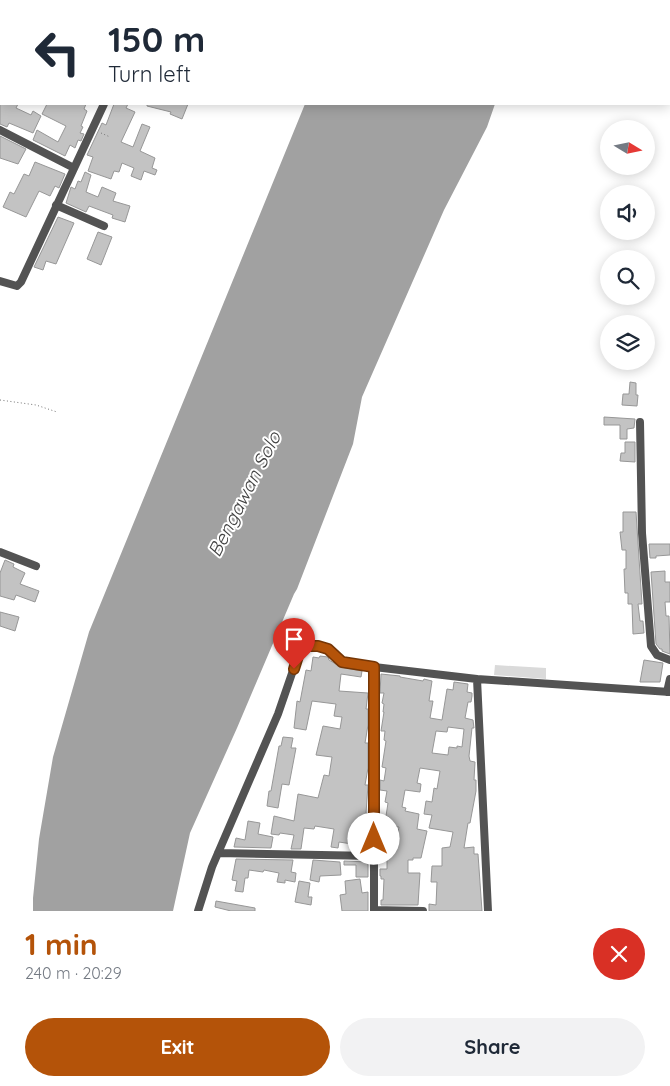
<!DOCTYPE html>
<html lang="en">
<head>
<meta charset="utf-8">
<style>
	:root { --surface:#fff; --page:#f2f2f3; --text:#1f2937; --muted:#747a83; --accent:#b45309 }
	body { margin:0; font-family:Quicksand,sans-serif; background:var(--page); color:var(--text); height:100vh; display:flex; flex-direction:column; font-size:19px; white-space:nowrap }
	* { box-sizing:border-box; margin:0 }
	p { font-size:16px; color:var(--muted) }
	.icon { flex:none; width:28px; height:28px; fill:none; stroke:currentColor; stroke-width:2; stroke-linecap:round; stroke-linejoin:round }
	.map { position:relative; height:911px; overflow:hidden }
	.drawer { display:flex; flex-direction:column; background:var(--surface); flex:1 }
	.drawer>* { flex:none }
	.banner { position:absolute; left:0px; top:0px; width:670px; height:105px; box-shadow:0 2px 12px #0003; background:#fff; color:var(--text); overflow:hidden }
	.needle { width:32px; rotate:100deg }
	.fabs { position:absolute; left:600px; top:120px; display:grid; gap:10px }
	.fabs a { display:grid; place-items:center; width:55px; height:55px; border-radius:50%; background:var(--surface); box-shadow:0 2px 12px #0003; font-size:25px }
	.pin { position:absolute; display:grid; place-items:center; width:42px; height:42px; color:#fff; margin:-51px -21px; border-radius:50% 50% 50% 0; rotate:-45deg; box-shadow:0 0 5px #0007 }
	.pin .icon { rotate:45deg }
	.me { position:absolute; width:55px; margin:-28px; rotate:0deg; stroke-linejoin:round; filter:drop-shadow(0 0 4px #0008) }
	.turn { display:flex; align-items:center; gap:18px; height:105px; padding:0 25px; font-size:22px }
	.turn .icon { width:65px; height:65px; stroke-width:2.5 }
	.turn b { display:block; font-size:35px; line-height:42px }
	.round { display:grid; place-items:center; flex:none; width:52px; height:52px; border-radius:26px; background:var(--page) }
	.overview { display:flex; align-items:center; justify-content:space-between; height:85px; padding:0 25px }
	h1 { font-size:30px; font-weight:700; line-height:38px; color:var(--accent) }
	.primary-button { display:flex; gap:10px; margin-top:auto; padding:10px 25px }
	.primary-button a { flex:1; height:58px; border-radius:30px; background:var(--accent); color:#fff; font-size:20px; font-weight:700; line-height:58px; text-align:center }
	.primary-button a+a { background:var(--page); color:var(--text) }
	.map>svg:first-child { display:block }
	.green { fill:#dadada }
	.water { fill:#a1a1a1 }
	.building { fill:#c3c3c3; stroke:#979797; fill-rule:evenodd }
	.lines { fill:none; stroke-linecap:round; stroke-linejoin:round }
	.path { stroke:#757575; stroke-width:1; stroke-dasharray:1 2.5; stroke-linecap:butt }
	.street { stroke:#535353; stroke-width:8 }
	.route-casing { stroke:#753606; stroke-width:12 }
	.route { stroke:#b45309; stroke-width:9 }
	.labels { text-anchor:middle; dominant-baseline:central; stroke-width:4; stroke-linejoin:round; paint-order:stroke }
	.water-label { font-size:19px; font-style:italic; fill:#424242; stroke:#fff }
</style>
</head>
<body>
<div class="map">
<svg width="670" height="911" viewBox="0 0 670 911">
	<rect width="100%" height="100%" fill="#fff"/>
	<path class="green" d="M495 665 546 668V679L494 675Z"/>
	<path class="water" d="M305 104H495L487 127 444 210 362 397 353 444 297 589 294 594 237 728 190 833 173 911H33V898L39 839 53 757 89 632Z"/>
	<path class="building" d="M0 104H18L16 108 31 115 33 111 41 116 33 133 9 123 7 127 0 124Z
		M47 104H86L84 109 87 111 81 126 83 127 80 133 84 134 81 141 78 140 75 148 70 145 65 156 33 140 37 130 58 142 66 126 42 114Z
		M114 104H128L126 108 135 112 121 142 133 147 142 124 150 127 140 151 155 158 152 168 157 170 155 175 144 171 141 180 131 176 134 168 122 163 119 172 114 171 111 179 88 171 93 157 87 155 102 123 106 125Z
		M147 104H188L182 119 170 114 171 112 147 106Z
		M0 136 26 149 18 164 0 158Z
		M35 162 65 174 59 188 55 186 50 196 39 191 26 217 3 207 10 192 14 194 24 174 29 176Z
		M85 172 91 175 86 192 98 197 102 187 116 193 113 201 130 206 125 222 112 218 113 215 89 206 86 212 66 203 71 187 75 189 78 181 81 182Z
		M58 217 74 223 56 264 46 261 43 270 34 267Z
		M98 232 112 237 101 265 87 259Z
		M630 382 636 383V395H638L637 406 622 405 623 394H629Z
		M604 417 635 419 634 428 627 429V439H620V425H604Z
		M625 442H635V462L620 461 621 453H625Z
		M623 512H636L642 604H638L640 621H643L644 633 633 634 632 604H628V593H625L624 569H626V550H622L620 532H623Z
		M649 544H670V555L656 556V558H650Z
		M5 560 14 564 13 567 25 573 20 584 39 591 35 602 16 595 14 600 0 596V573Z
		M665 571V582H670V602H665L666 616H669L670 654 662 651V649H660L656 644 651 572Z
		M0 612 19 617 15 631 0 626Z
		M320 656 328 657 329 660 341 667 362 671 361 677 341 674 339 691 368 693 366 709H368V725L365 743H368V768L365 785H368L366 813 368 814V828L366 845H368V850H351L352 844 339 842 338 848 331 847 334 829 315 826 314 829 304 828 301 849H291L294 835 280 833 279 835 271 834 274 816 294 821 298 794 318 798 324 775 329 776 332 757 316 755 323 726 340 729 342 717 334 716 336 704 312 701 306 730 294 728 297 701 300 702 306 670 311 671 313 657 319 658Z
		M644 660 663 663 660 682H640Z
		M381 674 400 676V677L423 681 424 679 432 681 429 701H433L430 718 442 720 447 689 453 690 454 682 468 684 467 692 472 693V696L471 702H468L465 718 473 720 474 728H472L469 756 470 761 475 762 474 780H476V791L470 823H468L464 848 474 847V854H478L482 911H429V904L436 905 437 882H431L432 866H442V848L450 847 453 832 429 828 432 815 424 814 426 801 432 802 434 788 437 789 440 771 420 768 417 783 421 784 420 792 405 790 402 807 406 808 405 811 419 814 417 829 427 831 421 858H413V860H408V873H420L418 905H381V900H383L384 879H381V876H380V869H387V856L380 855 381 849 389 851 390 842 396 843 399 827 388 826 389 817 386 816 388 803 385 802 387 791 380 790V780L384 781 386 768 382 767 386 741 384 740 385 731H381L384 712H383L384 704 382 703 384 693H380ZM448 727 464 729 462 747 457 746V748L449 747 448 755 432 753 436 731 447 732Z
		M283 737 293 738 291 748H296L289 785 282 784 278 808 267 806 269 791H271L279 746H281Z
		M248 821 260 823 258 834 273 837 271 848 234 847 236 838 245 840Z
		M236 859 293 860 291 872 296 873 295 882 285 880V883L277 882 279 873 264 870 263 872 249 870 248 878H245L243 892 235 891 237 881 232 880Z
		M313 860 340 862 341 875 320 876 319 882 310 880Z
		M344 861 368 862V877H356V865H344Z
		M360 879 362 893 368 892V911H342L340 895 346 894 345 881Z
		M299 881 310 883 308 897H312L311 905 295 902Z
		M216 901 255 908V911H231L215 907Z"/>
	<g class="lines">
		<path class="path" d="M101 133 110 137
			M0 400 36 405 57 412"/>
		<path class="street" d="M141 1 142 0
			M0 12 1 13
			M0 130 74 168
			M56 205 104 226
			M0 281 17 286 21 282 104 104
			M640 422 642 533 651 646 657 655 670 660
			M0 552 36 566
			M667 692 670 679
			M218 853 374 856
			M374 910 423 911
			M198 911 212 867 278 714 299 653 305 648 318 646 328 649 342 662 374 667
			M374 911V667L477 679
			M488 911 477 679 670 692"/>
	</g>
	<g class="lines">
		<g class="route-casing">
			<path id="route" d="M294 669 299 653 305 648 309 646H318L328 649 342 662 374 667V839"/>
		</g>
		<use href="#route" class="route"/>
	</g>
	<g class="labels">
		<g class="water-label">
			<text transform="translate(244 494) rotate(-63)">Bengawan Solo</text>
		</g>
	</g>
</svg>
<div class="fabs">
<a><svg class="needle" viewBox="-14 -14 28 28"><path d="M0-13l5 13h-10z" fill="#e53935"/><path d="M0 13l5-13h-10z" fill="#747a83"/></svg></a>
<a><svg class="icon" aria-label="sound" viewBox="0 0 24 24"><path d="M4 9h4l5-4v14l-5-4H4zM17 9q2 3 0 6"/></svg></a>
<a><svg class="icon" aria-label="search" viewBox="0 0 24 24"><circle cx="10" cy="10" r="6"/><path d="M15 15l6 6"/></svg></a>
<a><svg class="icon" aria-label="layers" viewBox="0 0 24 24"><path d="M12 4l9 5-9 5-9-5zM3 14l9 5 9-5"/></svg></a>
</div>
<div class="pin" style="left:294px;top:669px;background:#d93025"><svg class="icon" aria-label="arrive" viewBox="0 0 24 24"><path d="M6 21V4h12l-3 4 3 4H6"/></svg></div>
<svg class="me" style="left:374px;top:839px" viewBox="-20 -20 40 40"><circle r="19" fill="#fff"/><path d="M0-13L10 11 0 6-10 11z" fill="#b45309"/></svg>
<div class="banner">
<div class="turn"><svg class="icon" aria-label="left" viewBox="0 0 24 24"><path d="M17 20v-9H6M10 6l-5 5 5 5"/></svg><div><b>150 m</b>Turn left</div></div>
</div>
</div>
<section class="drawer">
<div class="overview"><div><h1>1 min</h1><p>240 m · 20:29</p></div><a class="round" style="background:#d93025;color:#fff"><svg class="icon" aria-label="close" viewBox="0 0 24 24"><path d="M6 6l12 12M18 6L6 18"/></svg></a></div>
<div class="primary-button"><a>Exit</a><a>Share</a></div>
</section>
</body>
</html>
